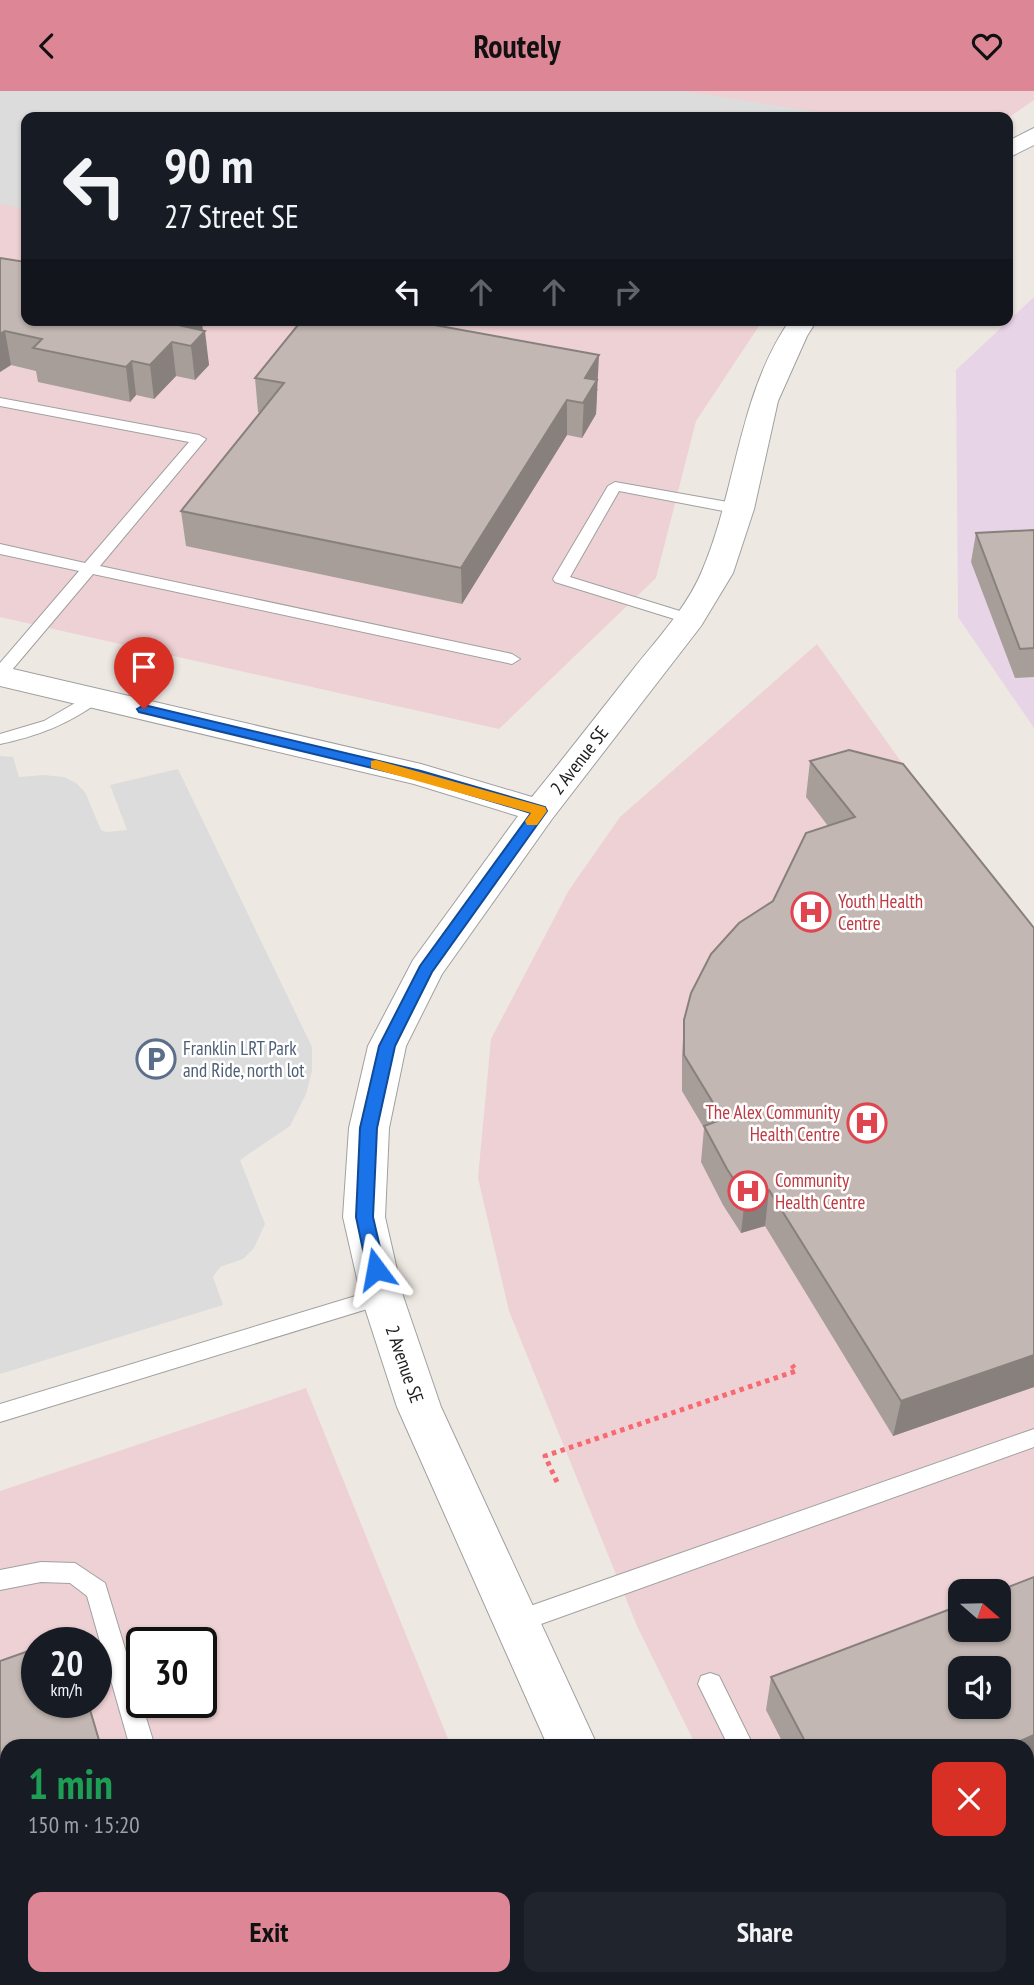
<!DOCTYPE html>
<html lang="en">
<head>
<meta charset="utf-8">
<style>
	:root { --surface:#171b24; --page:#20242c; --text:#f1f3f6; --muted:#9ea1a6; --accent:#dd8796 }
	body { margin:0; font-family:"PT Sans Narrow",sans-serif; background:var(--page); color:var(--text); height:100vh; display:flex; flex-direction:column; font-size:26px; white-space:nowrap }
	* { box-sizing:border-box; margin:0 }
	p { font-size:23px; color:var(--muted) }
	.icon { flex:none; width:38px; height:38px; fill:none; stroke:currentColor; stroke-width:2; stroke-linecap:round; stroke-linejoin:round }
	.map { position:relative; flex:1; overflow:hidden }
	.drawer { position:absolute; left:0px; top:1648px; width:1034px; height:247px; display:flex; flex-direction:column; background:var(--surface); border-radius:21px 21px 0 0; box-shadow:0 2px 5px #0004 }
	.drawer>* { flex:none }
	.banner { position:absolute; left:21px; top:21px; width:992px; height:214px; border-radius:14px; box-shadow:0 2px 5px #0004; background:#171b24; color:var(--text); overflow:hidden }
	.needle { width:46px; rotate:110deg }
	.fabs { position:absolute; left:948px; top:1488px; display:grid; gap:14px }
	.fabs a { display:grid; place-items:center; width:63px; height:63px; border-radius:14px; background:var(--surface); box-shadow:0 2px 5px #0004; font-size:35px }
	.speed { position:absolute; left:21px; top:1536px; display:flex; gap:14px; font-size:35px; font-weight:700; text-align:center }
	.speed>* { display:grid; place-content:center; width:91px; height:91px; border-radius:50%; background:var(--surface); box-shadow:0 2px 5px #0004; line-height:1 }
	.speed small { font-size:18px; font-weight:400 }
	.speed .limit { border:4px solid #111; border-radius:10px; background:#fff; color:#111 }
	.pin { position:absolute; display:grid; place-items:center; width:60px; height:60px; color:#fff; margin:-72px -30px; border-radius:50% 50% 50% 0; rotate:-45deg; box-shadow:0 0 7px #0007 }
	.pin .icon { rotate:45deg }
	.me { position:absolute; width:77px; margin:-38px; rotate:347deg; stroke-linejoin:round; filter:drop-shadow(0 0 5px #0008) }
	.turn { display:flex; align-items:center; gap:24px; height:147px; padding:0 28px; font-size:32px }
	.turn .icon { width:91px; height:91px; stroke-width:2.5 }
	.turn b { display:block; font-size:49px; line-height:60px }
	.lanes { display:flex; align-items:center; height:66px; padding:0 28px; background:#0003; justify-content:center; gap:35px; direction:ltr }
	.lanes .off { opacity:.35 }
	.round { display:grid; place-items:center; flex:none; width:74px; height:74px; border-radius:14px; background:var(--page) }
	.summary { display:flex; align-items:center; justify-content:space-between; height:119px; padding:0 28px }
	h1 { font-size:42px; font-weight:800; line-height:52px; color:#1e9e55 }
	.action { display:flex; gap:14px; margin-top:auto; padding:14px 28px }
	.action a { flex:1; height:80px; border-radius:14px; background:var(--accent); color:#111; font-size:28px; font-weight:800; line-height:80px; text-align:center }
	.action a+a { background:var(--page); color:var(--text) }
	header { display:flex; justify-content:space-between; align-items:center; height:91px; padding:0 28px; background:var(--accent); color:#111; font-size:32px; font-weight:800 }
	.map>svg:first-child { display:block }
	.commercial { fill:#eed1d4; fill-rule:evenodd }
	.industrial { fill:#e7d4e6 }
	.parking { fill:#dcdcdc }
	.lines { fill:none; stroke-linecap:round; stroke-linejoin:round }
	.service-casing { stroke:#a0a0a0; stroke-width:2 }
	.minor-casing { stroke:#a0a0a0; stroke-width:2 }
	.path { stroke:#f76a71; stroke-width:5; stroke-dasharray:4.5 4.5; stroke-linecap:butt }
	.service { fill:#fff; fill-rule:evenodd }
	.minor { fill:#fff; fill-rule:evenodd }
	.wall { fill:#a79d99 }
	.shaded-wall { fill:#88807d }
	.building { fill:#c2b7b2; stroke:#88807d; stroke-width:2; fill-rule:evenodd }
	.route { fill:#1a73e8; stroke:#114b97; stroke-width:2 }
	.slow { fill:#f59e0b }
	.labels { text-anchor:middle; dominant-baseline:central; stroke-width:5; stroke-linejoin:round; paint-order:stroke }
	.street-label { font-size:19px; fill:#1c1c1c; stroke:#fff }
	.health-label { font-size:19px; fill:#be3a42; stroke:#fff; text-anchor:start }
	.service-label { font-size:19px; fill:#4e5e75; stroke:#fff; text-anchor:start }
</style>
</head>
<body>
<header><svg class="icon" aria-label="back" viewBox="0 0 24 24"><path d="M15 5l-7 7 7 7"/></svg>Routely<svg class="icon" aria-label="heart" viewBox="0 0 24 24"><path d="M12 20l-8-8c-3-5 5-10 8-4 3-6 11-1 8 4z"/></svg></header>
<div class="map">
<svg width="1034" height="1894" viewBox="0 0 1034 1894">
	<rect width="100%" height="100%" fill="#eee8e2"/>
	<path class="commercial" d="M0 0H1034V9L1008 27 26 26V229H763L696 330 656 487 499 638 0 526Z
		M817 553 1012 826 1034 845V1894H814L811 1888H1027V1656L696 1655 637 1535 509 1220 478 1087 491 948 569 799 620 726ZM961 1500H999V1538H961ZM961 1577H999V1615H961Z
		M306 1297 451 1655 7 1656V1888H544L547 1894H0V1400ZM37 1552H96V1612H37ZM142 1552H201V1612H142Z"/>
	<path class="industrial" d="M1034 206V637L958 526 956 279Z"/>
	<path class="parking" d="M0 0H682L849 26H26V118L0 113Z
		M0 665 13 666 19 686 43 684 64 686 76 692 85 701 101 739 106 741 127 739 110 694 178 678 312 956V980L306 1003 290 1035 240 1069 265 1133 254 1157 243 1168 220 1176 213 1186 223 1214 0 1283Z"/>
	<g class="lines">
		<g class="service-casing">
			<path id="service" d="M0 307 199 344 206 348 100 475 512 563 520 568 512 573 93 483 6 586 0 587V572L79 480 0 463V453L85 472 189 351 0 315Z
				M615 391 739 413 747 418 739 423 619 400 570 486 696 525 698 528 696 531H684L555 491 553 488 608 395Z
				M94 601 102 606 100 610C69 633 38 645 0 653V643L44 630Z
				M382 1197 390 1199 393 1205 390 1211 0 1331V1313Z
				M1034 1338V1356L516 1542 508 1539 504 1531 508 1523 516 1520Z
				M41 1471 75 1472 105 1492 155 1656H130L87 1505 70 1492 41 1491 0 1499V1479Z
				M710 1582 719 1585 754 1656H729L698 1593 701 1585Z
				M172 1888H212L210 1894H170Z
				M367 1888H393L395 1894H369Z"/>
		</g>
		<g class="minor-casing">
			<path id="minor" d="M1034 37V54L1008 67V50Z
				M790 229H817L807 245 778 310 754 418 733 482 701 535 552 728 442 883 406 955 389 1037 385 1126 403 1205 441 1316 598 1656H548L397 1316 361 1205 343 1126 349 1037 368 955 413 869 518 725 414 693 0 595V575L421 673 532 706C567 663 601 619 635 576 659 546 687 516 702 480 737 398 738 304 790 229Z
				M651 1888H705L707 1894H653Z"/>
		</g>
		<path class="path" d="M557 1391 545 1365 796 1280 792 1274"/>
		<use href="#service" class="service"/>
		<use href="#minor" class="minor"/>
	</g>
	<path class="wall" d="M0 167 23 171 203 239 209 274 195 289 176 285 154 308 136 304 130 311 38 291 36 280 11 274 0 281Z
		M255 287 598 298 597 300 596 323 582 347 567 344 462 513 186 455 181 420 260 322 258 321Z
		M1034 439V586L1015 587 971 471 976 442Z
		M810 670 1034 837V1296L893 1345 765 1135 741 1142 723 1114 701 1071 704 1037 682 1000V966L684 929 828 735 806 706Z
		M1034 1486V1672L1027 1675V1656H785L766 1619 771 1586Z"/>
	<path class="shaded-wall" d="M182 229H202L203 242 205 240 209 274 195 289 191 255 178 234Z
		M5 240 11 274 0 281V243Z
		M172 251 176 285 154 308 150 274Z
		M599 264 596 323 582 347 585 287Z
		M132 270 136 304 130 311 126 276Z
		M567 309V344L462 513 461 477Z
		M769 1099 765 1135 741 1142 745 1106Z
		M1034 1264V1296L893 1345 901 1310Z
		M1034 1644V1672L1027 1675V1656H1006Z
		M7 1779V1808L0 1811V1782Z"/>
	<path class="building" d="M0 167 26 171V229H183L178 234 205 240 191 255 172 251 150 274 132 270 126 276 33 257 42 248 5 240 0 243Z
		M302 229H407L599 264 585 287 597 289 583 312 567 309 461 477 181 420 284 292 255 287Z
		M1034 439V557L1020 558 976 442Z
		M849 659 903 673 1034 837V1264L901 1310 769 1099 745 1106 727 1078 704 1035 723 1028 684 964V929L691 902 711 863 739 832 773 810 806 742 855 726 810 670Z
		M1034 1486V1644L1006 1656H808L771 1586 961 1514V1538H999V1500H998ZM961 1577H999V1615H961Z
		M69 1546 70 1552H51Z
		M37 1557V1612H88L101 1656H7V1779L0 1782V1570Z"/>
	<path class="route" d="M144 614 421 680 545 716 547 720 432 881 395 955 377 1037 375 1082 373 1126 385 1178 382 1183H370L367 1178 356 1126 358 1082 360 1037 379 955 420 875 531 722 418 688 139 621 137 618Z"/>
	<path class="slow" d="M376 669 545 716 547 720 537 734H527L525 730 531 722 371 677V670Z"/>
	<defs>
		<g id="hospital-ring" transform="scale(2.0125)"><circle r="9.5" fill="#fff" stroke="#e0444e" stroke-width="1.5"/><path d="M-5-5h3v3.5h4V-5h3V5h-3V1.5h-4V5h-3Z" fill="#e0444e"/></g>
		<g id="parking-ring" transform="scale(2.0125)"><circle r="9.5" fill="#fff" stroke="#5c6f8a" stroke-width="1.5"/><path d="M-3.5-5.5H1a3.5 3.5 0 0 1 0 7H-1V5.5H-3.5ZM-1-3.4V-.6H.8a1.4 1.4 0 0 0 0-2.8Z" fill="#5c6f8a"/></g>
	</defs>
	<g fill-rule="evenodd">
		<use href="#hospital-ring" x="811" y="821"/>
		<use href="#parking-ring" x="156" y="968"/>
		<use href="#hospital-ring" x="867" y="1032"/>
		<use href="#hospital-ring" x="748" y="1100"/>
	</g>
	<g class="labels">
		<g class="street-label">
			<text transform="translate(579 669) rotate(-52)">2 Avenue SE</text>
			<text transform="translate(405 1273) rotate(71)">2 Avenue SE</text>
		</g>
		<g class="health-label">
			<text x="838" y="810">Youth Health<tspan x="838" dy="22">Centre</tspan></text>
			<text x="840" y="1021" text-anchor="end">The Alex Community<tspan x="840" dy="22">Health Centre</tspan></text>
			<text x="775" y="1089">Community<tspan x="775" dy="22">Health Centre</tspan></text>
		</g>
		<g class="service-label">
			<text x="183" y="957">Franklin LRT Park<tspan x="183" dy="22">and Ride, north lot</tspan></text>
		</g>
	</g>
</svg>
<div class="fabs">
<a><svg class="needle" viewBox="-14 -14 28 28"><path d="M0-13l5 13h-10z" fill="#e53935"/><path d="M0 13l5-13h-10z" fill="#9ea1a6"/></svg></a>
<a><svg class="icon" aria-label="sound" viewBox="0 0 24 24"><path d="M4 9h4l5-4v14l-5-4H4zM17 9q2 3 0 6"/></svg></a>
</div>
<div class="speed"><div>20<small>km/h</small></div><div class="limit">30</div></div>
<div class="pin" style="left:144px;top:618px;background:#d93025"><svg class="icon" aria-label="arrive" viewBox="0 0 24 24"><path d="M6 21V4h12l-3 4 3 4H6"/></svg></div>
<svg class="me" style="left:376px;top:1178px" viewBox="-20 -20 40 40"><path d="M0-17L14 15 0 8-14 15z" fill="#1a73e8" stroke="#fff" stroke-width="4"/></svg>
<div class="banner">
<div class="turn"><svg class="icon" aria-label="left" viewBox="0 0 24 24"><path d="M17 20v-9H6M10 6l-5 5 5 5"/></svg><div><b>90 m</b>27 Street SE</div></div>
<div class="lanes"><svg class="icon" aria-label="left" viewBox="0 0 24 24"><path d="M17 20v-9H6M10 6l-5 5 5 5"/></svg><svg class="icon off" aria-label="ahead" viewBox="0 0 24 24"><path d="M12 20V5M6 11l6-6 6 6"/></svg><svg class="icon off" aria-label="ahead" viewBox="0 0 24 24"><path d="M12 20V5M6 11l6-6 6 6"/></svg><svg class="icon off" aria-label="right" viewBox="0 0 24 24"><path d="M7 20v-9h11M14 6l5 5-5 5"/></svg></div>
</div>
<section class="drawer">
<div class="summary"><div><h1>1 min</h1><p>150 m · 15:20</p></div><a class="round" style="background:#d93025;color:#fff"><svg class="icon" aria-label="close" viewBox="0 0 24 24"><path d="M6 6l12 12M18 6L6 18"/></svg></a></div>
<div class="action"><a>Exit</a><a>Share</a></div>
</section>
</div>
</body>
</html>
